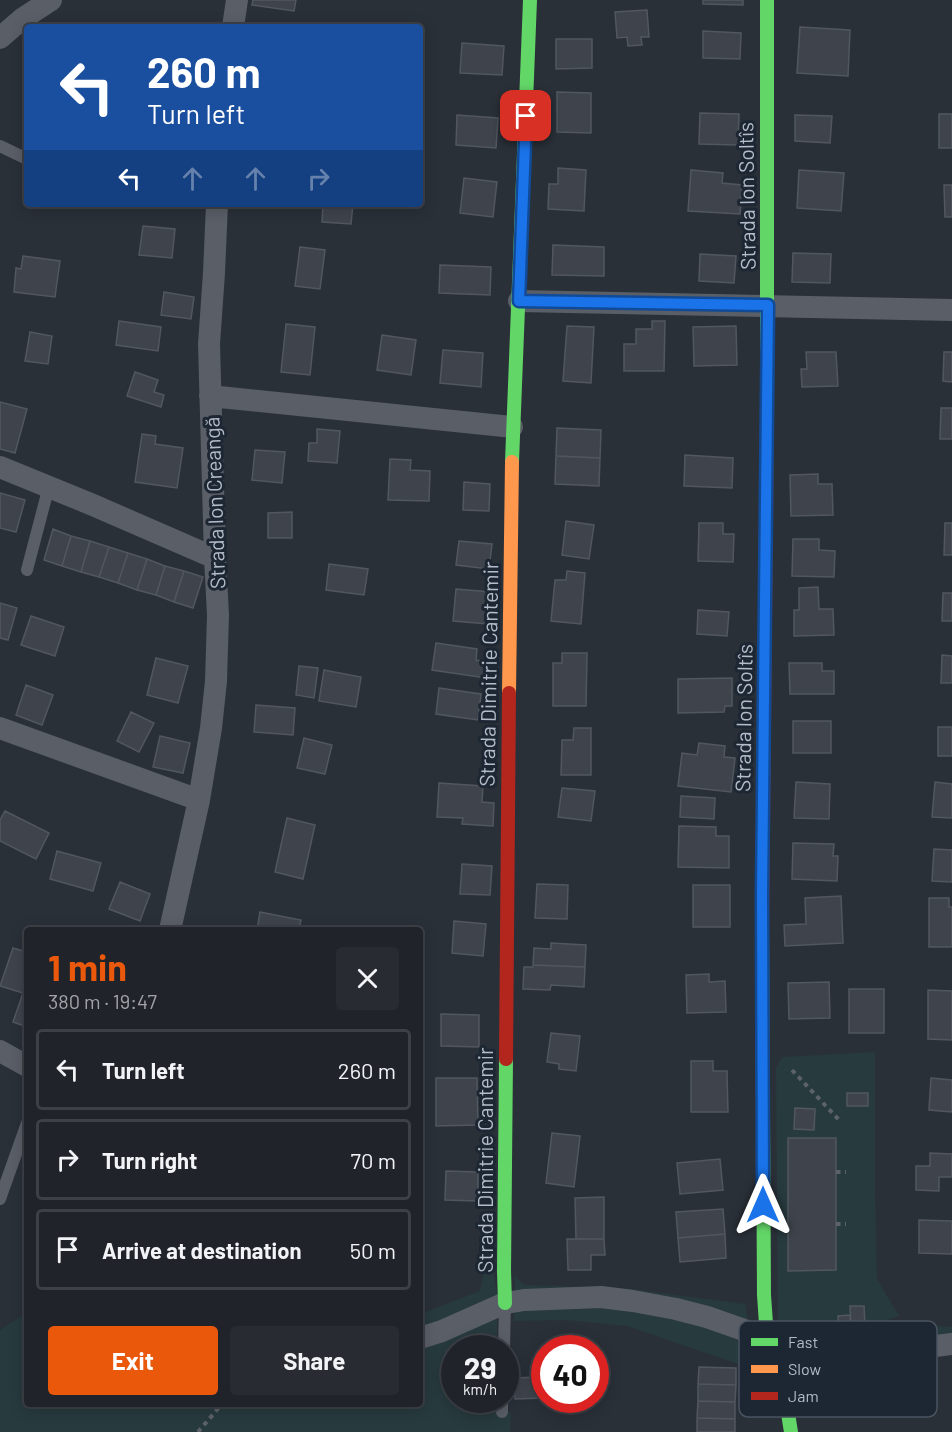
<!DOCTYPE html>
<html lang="en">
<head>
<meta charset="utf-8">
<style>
	:root { --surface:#20242a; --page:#282c32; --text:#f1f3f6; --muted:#a2a4a8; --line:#3d4147; --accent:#ea580c }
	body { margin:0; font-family:Barlow,sans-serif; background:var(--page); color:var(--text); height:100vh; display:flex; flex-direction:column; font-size:22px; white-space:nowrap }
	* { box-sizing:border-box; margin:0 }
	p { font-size:20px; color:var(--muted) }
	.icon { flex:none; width:33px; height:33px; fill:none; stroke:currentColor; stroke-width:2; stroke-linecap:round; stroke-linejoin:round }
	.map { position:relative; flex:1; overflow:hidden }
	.details { position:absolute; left:24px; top:927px; width:399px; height:480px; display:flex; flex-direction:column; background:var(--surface); border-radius:6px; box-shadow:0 3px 15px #0003,0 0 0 2px var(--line) }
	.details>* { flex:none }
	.hud { position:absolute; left:24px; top:24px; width:399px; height:183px; border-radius:6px; box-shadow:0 3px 15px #0003,0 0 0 2px var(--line); background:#1a4fa0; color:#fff; overflow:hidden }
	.speed { position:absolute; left:441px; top:1335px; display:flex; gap:12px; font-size:30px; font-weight:700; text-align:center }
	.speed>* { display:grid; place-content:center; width:78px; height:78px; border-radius:50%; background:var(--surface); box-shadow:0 3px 15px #0003,0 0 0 2px var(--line); line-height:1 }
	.speed small { font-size:15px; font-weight:400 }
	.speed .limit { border:9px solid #d22; background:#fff; color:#111 }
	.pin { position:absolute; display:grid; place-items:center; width:51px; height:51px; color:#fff; margin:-26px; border-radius:12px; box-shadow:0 3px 9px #0006 }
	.me { position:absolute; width:66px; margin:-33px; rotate:0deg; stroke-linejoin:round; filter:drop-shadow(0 0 4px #0008) }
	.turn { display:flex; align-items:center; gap:21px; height:126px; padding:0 24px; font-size:27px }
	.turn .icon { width:78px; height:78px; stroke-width:2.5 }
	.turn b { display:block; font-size:42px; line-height:51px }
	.lanes { display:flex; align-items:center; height:57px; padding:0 24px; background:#0003; justify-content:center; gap:30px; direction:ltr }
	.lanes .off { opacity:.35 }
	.round { display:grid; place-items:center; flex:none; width:63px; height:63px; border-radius:6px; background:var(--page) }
	.overview { display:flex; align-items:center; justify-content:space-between; height:102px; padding:0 24px }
	h1 { font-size:36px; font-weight:700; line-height:45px; color:var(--accent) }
	.button { display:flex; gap:12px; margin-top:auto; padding:12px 24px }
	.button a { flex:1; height:69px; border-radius:6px; background:var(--accent); color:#fff; font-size:24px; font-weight:700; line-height:69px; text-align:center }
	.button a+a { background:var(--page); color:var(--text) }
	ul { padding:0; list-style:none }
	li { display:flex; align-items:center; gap:18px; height:81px; margin:0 12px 9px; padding:0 12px; border:3px solid var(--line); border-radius:6px }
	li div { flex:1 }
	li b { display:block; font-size:22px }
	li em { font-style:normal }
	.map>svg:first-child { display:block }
	.green { fill:#273a3e }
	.building { fill:#3f444c; stroke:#52575f; stroke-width:1.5 }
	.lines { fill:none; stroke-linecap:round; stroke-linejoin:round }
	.path { stroke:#5c6268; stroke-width:4; stroke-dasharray:4.5 4.5; stroke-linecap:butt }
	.lane { stroke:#5a5e66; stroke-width:12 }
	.street { stroke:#5a5e66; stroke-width:22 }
	.fast { stroke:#63d668; stroke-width:14 }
	.slow { stroke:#ff974d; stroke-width:14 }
	.jam { stroke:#b3261e; stroke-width:14 }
	.route-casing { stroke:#114b97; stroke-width:15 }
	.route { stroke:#1a73e8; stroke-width:10 }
	.labels { text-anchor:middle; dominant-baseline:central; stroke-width:6; stroke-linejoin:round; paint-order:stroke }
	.street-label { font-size:21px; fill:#b4bcc9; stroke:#1d2633 }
	.key { fill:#1d2633; stroke:#4a5360; stroke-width:1.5 }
	.key-label { font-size:16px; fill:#b4bcc9 }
</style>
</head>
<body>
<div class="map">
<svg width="952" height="1432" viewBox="0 0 952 1432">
	<rect width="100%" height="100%" fill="#2a3038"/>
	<path class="green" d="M875 1052V1196L877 1279 899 1316 878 1323 883 1343 875 1350 816 1369 799 1367 786 1358 778 1338 776 1068 782 1057Z
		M489 1244 497 1294V1348H454V1400H495V1412H511L510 1432H0V1330L27 1312V1404H420V1314L480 1291Z
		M515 1276 524 1285 622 1288 745 1304 756 1370 627 1326 567 1320 514 1321Z
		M913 1322 918 1325 952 1327V1337L913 1344Z"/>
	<path class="building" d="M253 0H296L294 11 252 5Z
		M703 0H743V5L703 4Z
		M647 10 649 37H641L642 45 628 46 627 37 617 38 615 12Z
		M800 27 850 30 848 76 797 73Z
		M703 31 741 33 740 59 703 58Z
		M556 39H592V68L556 69Z
		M462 43 504 46 502 75 460 73Z
		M557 92 591 93V133L557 132Z
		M700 113 739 114 738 145 699 144Z
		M939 114H952V148H939Z
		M457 115 498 118 496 148 456 145Z
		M795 115 832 116 830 143 795 141Z
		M558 168 586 170 584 211 548 209 549 184H558Z
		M691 170 723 173 722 183 742 185 740 214 688 211Z
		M799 170 844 173 841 211 797 208Z
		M464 178 497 182 493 217 460 213Z
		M944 185H952V217H945Z
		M323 204H353L351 224 322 222Z
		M143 226 175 229 172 258 139 255Z
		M553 245 604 247V276L552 275Z
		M300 247 325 250 320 289 295 286Z
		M793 253 831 254 830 283 792 282Z
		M700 254 736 256 734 283 699 281Z
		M23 256 60 261 55 297 14 292 16 268 21 269Z
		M440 265 491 267 490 295 439 293Z
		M164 292 194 297 191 319 161 315Z
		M119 321 161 327 158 351 116 345Z
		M652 321H665L664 371H624V344H636V329H652Z
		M286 324 315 327 310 375 281 372Z
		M567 326 594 327 591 383 563 381Z
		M736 326 737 365 694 366 693 327Z
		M30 332 52 336 48 364 25 361Z
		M382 335 416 340 411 375 377 370Z
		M443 350 483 353 481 387 440 383Z
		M806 352H836L838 386 802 387 801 369H807Z
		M944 352H952V382L943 381Z
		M135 372 158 380 154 392 164 395 161 407 127 396Z
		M0 402 27 409 15 453 0 449Z
		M941 408H952V439H940Z
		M557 428 601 430 600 458 556 456Z
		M317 429 340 431 337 463 308 461 309 443H317Z
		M142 434 156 436 155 444 183 448 177 488 135 482Z
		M255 450 285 452 282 483 252 480Z
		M685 455 733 458 732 488 684 486Z
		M556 456 600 458 599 486 555 484Z
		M390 459 411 460 410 470 430 471 429 501 388 500Z
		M818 474V484H832L833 515 791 516 790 475Z
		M464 482 490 484 489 511 463 510Z
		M0 493 25 500 16 532 0 528Z
		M292 512V538H268V513Z
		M566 521 594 525 589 559 562 555Z
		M699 523H723V534H734L733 562 698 561Z
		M945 523H952V555H944Z
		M53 529 71 536 62 566 44 560Z
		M71 536 90 541 81 572 62 566Z
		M793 539H819V550L835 551 834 577 792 576Z
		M90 541 109 547 99 577 81 572Z
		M459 541 492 544 489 569 456 565Z
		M109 547 128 553 118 583 99 577Z
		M128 553 147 559 137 590 118 583Z
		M147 559 165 566 156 595 137 590Z
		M329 564 368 569 364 595 326 590Z
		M165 566 184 571 174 602 156 595Z
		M184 571 203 577 193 608 174 602Z
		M567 571 585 573 581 624 551 621 555 580H566Z
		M818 587 819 609H833L834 635 794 636V610H799V588Z
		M456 589 491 592 488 624 453 621Z
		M943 593H952V621H942Z
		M0 603 17 608 8 640 0 638Z
		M698 610 729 612 727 636 697 634Z
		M31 616 64 627 55 656 21 645Z
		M436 643 477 649 476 660 488 662 486 678 432 670Z
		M562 653H587L586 706H553V663H562Z
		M942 655 952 656V683H941Z
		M156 658 188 666 178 703 147 695Z
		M789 663H822V671H834V694H790Z
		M299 666 318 668 314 698 296 695Z
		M324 670 361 677 356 707 319 701Z
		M732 678V706H725L724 712 678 713V679Z
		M26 685 53 695 42 725 16 715Z
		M439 688 481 694 478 720 436 714Z
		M256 705 295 708 293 735 254 732Z
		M131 712 154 723 139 752 117 741Z
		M793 721H831V753H793Z
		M938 727H952V756H938Z
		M574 728H591V775H561L562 740H573Z
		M160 736 190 743 183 773 153 767Z
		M304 738 332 745 325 774 297 768Z
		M699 743 725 746 724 757 735 758 731 792 678 786 682 753 697 755Z
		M796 782 830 784 829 819 794 818Z
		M935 782 952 784V818L932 817Z
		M439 783 483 786 482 802 494 803 493 826 462 824 463 818 437 817Z
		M562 788 595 791 591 821 558 817Z
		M681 796 715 798 714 819 680 817Z
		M5 811 49 833 36 859 0 841V820Z
		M287 818 315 825 303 879 275 872Z
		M679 826 716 827V836H729V868L678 867Z
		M793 843 834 844 833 856H838L837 881 792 879Z
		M934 849 952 850V882L932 881Z
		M57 851 101 863 93 891 50 879Z
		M462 864 492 866 490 895 460 894Z
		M120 882 150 894 140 921 109 909Z
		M537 884 568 885 567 919 535 918Z
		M693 885H730V927H693Z
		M841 896 843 943 785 946 784 925 806 924 805 898Z
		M929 898H949V907H952V947H929Z
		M260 912 301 920 299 930H257Z
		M454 921 486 924 483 956 452 953Z
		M551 943 586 945 585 967 533 965 534 948 551 949Z
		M13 948 27 952 24 959 27 960V1027L13 1022 23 993 0 986Z
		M533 965 585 967 584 987 551 985 550 990 523 989 524 967H533Z
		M709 974V982L725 981 726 1012 687 1013 686 975Z
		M829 982 830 1018 789 1019 788 983Z
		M849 989H884V1033H849Z
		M928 990 952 991V1040L928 1039Z
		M441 1014 479 1015V1047L441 1046Z
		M551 1033 580 1036 576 1071 559 1069V1064L547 1062Z
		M691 1061H713V1071H727L728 1112H691Z
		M436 1078H477L478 1125 436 1126Z
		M931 1078 952 1080V1112L929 1110Z
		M847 1093H868V1106H847Z
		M795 1108 815 1109 814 1130 794 1129Z
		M552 1133 580 1136 574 1187 546 1183Z
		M788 1138H836V1270L788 1271Z
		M930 1153 952 1154V1177H939V1191L916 1190V1166H930Z
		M720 1159 723 1190 680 1194 677 1163Z
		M446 1171 478 1172V1201L445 1200Z
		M604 1197V1239H576L575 1198Z
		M723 1209 725 1234 678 1238 676 1212Z
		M919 1220 952 1221V1254L919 1253Z
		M725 1234 726 1258 680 1262 678 1238Z
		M567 1239H604L605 1255H591V1270H568Z
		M850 1306H864L866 1347H852Z
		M850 1315 851 1340 839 1341 838 1316Z
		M537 1353H544V1398L515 1399V1378L538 1377Z
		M699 1367 736 1368V1385L698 1384Z
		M698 1384 736 1385 735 1402 698 1401Z
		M698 1401 735 1402V1419L697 1418Z
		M697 1418 735 1419V1432H697Z"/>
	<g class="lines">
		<path class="path" d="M792 1070 841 1122
			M836 1172H846
			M836 1224H846
			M198 1432 222 1404"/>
		<path class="lane" d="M0 146 27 159
			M27 570 49 486
			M0 1199 27 1123
			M504 1348 505 1304
			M502 1412V1400"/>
		<path class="street" d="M233 27 237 0
			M0 38 22 19 51 0
			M519 301 952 310
			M210 396 512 427
			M0 467 93 505 215 558
			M0 728 199 800
			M170 930 199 800 211 728 216 681 218 615 215 558 209 344 214 273 217 204
			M0 1051 27 1066
			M420 1338 442 1331 505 1303 524 1300 601 1297 633 1301 676 1309 707 1317 767 1338
			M784 1388 905 1350 952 1344"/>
		<path class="fast" d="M767 419C768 279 766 140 767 0
			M512 462 530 0
			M762 930 764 1295 767 1338 784 1388 791 1432
			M505 1303 504 1271 506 1059"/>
		<path class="slow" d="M509 693 512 462"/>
		<path class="jam" d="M762 930 767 419
			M506 1059 509 693"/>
	</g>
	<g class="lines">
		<g class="route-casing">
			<path id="route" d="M526 116 519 301 768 305 762 895 763 1205"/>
		</g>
		<use href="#route" class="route"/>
	</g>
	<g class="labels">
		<g class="street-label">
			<text transform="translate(746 196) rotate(-91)">Strada Ion Soltîs</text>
			<text transform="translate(214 503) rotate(-92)">Strada Ion Creangă</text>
			<text transform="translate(488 674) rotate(-89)">Strada Dimitrie Cantemir</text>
			<text transform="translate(743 718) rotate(-89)">Strada Ion Soltîs</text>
			<text transform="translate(484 1160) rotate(-90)">Strada Dimitrie Cantemir</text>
		</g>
	</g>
	<rect x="739" y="1321" width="198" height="96" rx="9" class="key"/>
	<rect x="751" y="1338" width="27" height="8" fill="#63d668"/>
	<rect x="751" y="1365" width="27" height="8" fill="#ff974d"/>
	<rect x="751" y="1392" width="27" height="8" fill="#b3261e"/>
	<g class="key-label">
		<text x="788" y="1348">Fast</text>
		<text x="788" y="1375">Slow</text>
		<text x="788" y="1402">Jam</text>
	</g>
</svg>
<div class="speed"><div>29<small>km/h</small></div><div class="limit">40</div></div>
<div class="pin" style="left:526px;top:116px;background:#d93025"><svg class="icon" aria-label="arrive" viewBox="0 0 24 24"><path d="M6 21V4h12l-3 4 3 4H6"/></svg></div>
<svg class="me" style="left:763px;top:1205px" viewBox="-20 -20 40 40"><path d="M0-17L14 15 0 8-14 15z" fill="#1a73e8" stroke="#fff" stroke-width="4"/></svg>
<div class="hud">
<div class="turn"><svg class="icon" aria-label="left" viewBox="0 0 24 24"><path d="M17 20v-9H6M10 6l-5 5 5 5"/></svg><div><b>260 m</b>Turn left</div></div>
<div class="lanes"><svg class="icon" aria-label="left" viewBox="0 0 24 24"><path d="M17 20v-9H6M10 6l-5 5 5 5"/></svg><svg class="icon off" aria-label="ahead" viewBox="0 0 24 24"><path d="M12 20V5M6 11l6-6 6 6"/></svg><svg class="icon off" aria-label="ahead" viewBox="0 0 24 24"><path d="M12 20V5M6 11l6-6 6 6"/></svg><svg class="icon off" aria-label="right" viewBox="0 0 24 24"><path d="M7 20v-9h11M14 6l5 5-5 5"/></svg></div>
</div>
<section class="details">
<div class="overview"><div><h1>1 min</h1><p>380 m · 19:47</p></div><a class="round"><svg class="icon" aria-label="close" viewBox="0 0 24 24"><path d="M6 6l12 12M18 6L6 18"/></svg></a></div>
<ul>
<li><svg class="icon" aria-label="left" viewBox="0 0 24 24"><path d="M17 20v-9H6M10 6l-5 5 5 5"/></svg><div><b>Turn left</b></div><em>260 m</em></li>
<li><svg class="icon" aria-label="right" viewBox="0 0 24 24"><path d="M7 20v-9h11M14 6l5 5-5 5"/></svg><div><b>Turn right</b></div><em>70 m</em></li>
<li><svg class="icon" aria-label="arrive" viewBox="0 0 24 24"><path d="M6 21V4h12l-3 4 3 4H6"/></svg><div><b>Arrive at destination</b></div><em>50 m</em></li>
</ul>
<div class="button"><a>Exit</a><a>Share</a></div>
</section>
</div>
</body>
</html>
